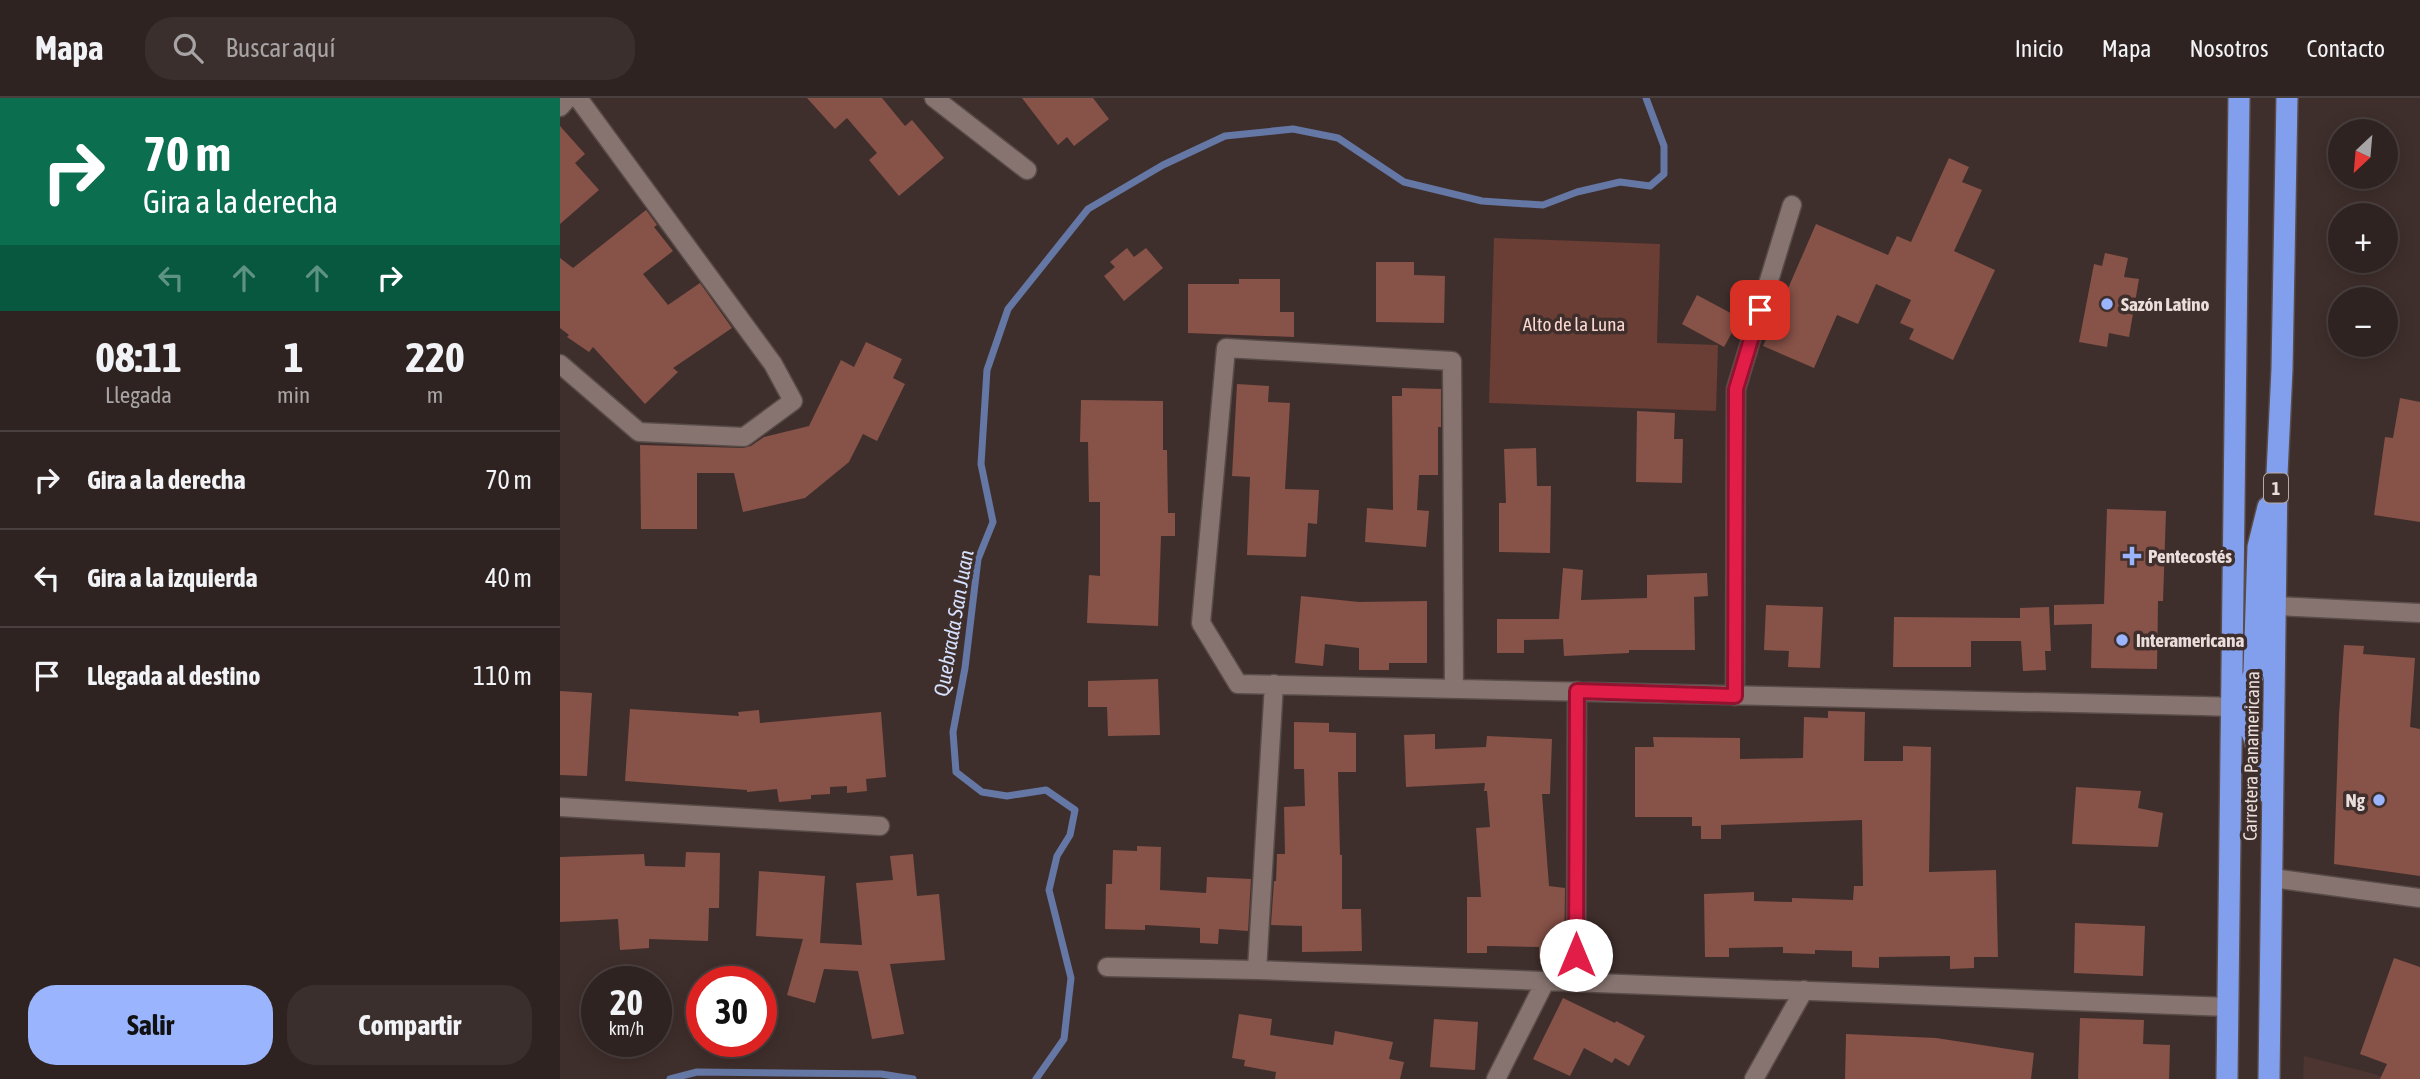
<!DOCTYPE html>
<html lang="es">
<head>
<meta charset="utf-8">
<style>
	:root { --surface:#2f2321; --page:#3b2f2e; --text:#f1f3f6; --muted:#a7a4a5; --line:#4a403f; --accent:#9ab5fd }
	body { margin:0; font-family:"Asap Condensed",sans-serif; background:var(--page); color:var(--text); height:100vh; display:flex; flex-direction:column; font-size:26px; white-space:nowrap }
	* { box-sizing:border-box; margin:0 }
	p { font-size:23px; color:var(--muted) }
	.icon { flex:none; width:38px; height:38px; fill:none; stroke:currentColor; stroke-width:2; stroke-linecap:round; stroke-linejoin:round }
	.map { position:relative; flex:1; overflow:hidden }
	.details { display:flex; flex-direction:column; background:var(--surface); width:560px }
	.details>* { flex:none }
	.hud { background:#0b6e4f; color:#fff; overflow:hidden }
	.needle { width:46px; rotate:206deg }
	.buttons { position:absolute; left:1768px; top:21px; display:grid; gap:14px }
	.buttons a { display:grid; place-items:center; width:70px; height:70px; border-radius:50%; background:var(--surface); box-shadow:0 4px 18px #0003,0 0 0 2px var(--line); font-size:35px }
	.speed { position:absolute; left:21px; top:868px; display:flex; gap:14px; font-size:35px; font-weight:700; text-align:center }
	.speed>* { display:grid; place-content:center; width:91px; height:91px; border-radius:50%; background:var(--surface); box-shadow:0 4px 18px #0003,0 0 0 2px var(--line); line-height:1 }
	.speed small { font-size:18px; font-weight:400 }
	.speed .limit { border:10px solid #d22; background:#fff; color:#111 }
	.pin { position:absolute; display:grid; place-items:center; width:60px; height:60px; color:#fff; margin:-30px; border-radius:14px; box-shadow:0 4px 10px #0006 }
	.me { position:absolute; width:77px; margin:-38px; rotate:0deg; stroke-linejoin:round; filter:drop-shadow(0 0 5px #0008) }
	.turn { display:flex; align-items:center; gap:24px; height:147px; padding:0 28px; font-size:32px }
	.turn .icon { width:91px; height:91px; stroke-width:2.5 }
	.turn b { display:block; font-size:49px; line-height:60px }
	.lanes { display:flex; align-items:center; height:66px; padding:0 28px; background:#0003; justify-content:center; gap:35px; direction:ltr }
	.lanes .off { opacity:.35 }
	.eta { display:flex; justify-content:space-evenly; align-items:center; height:119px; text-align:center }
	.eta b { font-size:42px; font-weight:700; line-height:49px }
	.button { display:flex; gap:14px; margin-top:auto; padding:14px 28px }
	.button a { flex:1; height:80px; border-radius:28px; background:var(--accent); color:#111; font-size:28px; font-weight:700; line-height:80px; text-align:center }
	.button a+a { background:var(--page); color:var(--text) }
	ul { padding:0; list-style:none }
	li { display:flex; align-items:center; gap:21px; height:98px; padding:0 28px; border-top:2px solid var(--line) }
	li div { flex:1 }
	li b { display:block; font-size:26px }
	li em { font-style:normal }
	header { display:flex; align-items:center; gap:42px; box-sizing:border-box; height:98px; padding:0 35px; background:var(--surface); border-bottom:2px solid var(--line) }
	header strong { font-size:33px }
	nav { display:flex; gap:38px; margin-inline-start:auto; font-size:24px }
	.search { width:490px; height:63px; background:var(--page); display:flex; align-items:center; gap:18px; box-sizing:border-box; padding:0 24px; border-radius:28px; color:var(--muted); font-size:26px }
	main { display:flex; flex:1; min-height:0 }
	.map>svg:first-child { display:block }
	.built { fill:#4d3531 }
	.green { fill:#6a3d35 }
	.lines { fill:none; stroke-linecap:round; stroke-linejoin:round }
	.stream { stroke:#6577a4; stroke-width:7 }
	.building { fill:#875248 }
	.street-casing { stroke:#584b48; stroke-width:21 }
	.highway-casing { stroke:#584b48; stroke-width:24 }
	.street { stroke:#877470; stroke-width:18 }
	.highway { stroke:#829fee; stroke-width:21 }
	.route-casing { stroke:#92132f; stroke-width:18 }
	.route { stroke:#e11d48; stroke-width:12 }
	.poi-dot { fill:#9ab5fd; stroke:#3f2f2c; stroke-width:2.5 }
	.labels { text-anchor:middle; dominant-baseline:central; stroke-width:7; stroke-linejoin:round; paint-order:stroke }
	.shield { fill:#3f2f2c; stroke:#b6aaa7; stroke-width:2 }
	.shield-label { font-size:18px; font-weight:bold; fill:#e9dedc }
	.poi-label { font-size:19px; font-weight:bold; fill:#e9dedc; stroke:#3f2f2c; text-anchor:start }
	.park-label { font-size:19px; fill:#fbd7d0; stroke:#3f2f2c }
	.street-label { font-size:19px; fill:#e9dedc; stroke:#3f2f2c }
	.water-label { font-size:21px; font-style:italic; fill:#d5e1fe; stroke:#3f2f2c }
</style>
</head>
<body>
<header>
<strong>Mapa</strong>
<div class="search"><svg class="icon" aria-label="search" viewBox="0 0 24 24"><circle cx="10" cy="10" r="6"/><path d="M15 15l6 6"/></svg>Buscar aquí</div>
<nav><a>Inicio</a><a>Mapa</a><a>Nosotros</a><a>Contacto</a></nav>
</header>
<main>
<section class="details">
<div class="hud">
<div class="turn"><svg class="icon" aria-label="right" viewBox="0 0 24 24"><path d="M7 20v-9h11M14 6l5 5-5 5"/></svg><div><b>70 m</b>Gira a la derecha</div></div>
<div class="lanes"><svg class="icon off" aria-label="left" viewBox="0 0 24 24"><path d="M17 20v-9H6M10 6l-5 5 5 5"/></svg><svg class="icon off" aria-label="ahead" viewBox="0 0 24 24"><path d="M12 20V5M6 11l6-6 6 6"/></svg><svg class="icon off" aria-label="ahead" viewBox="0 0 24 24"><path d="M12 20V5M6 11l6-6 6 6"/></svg><svg class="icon" aria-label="right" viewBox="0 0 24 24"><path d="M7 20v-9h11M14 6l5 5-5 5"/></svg></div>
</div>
<div class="eta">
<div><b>08:11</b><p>Llegada</p></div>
<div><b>1</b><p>min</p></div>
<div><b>220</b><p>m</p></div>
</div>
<ul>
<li><svg class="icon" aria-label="right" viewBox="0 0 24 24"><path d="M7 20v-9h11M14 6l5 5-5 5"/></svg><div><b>Gira a la derecha</b></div><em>70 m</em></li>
<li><svg class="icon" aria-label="left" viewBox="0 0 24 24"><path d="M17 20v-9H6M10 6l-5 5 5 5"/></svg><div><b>Gira a la izquierda</b></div><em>40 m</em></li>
<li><svg class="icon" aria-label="arrive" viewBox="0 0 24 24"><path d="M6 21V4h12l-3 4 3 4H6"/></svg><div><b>Llegada al destino</b></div><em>110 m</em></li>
</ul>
<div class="button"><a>Salir</a><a>Compartir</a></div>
</section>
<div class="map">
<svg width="1860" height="981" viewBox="0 0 1860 981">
	<rect width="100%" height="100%" fill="#3f2f2c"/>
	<path class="built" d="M1744 958 1814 976 1828 981H1743Z"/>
	<path class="green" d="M934 140 1100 146 1097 245 1158 247 1156 313 929 305Z"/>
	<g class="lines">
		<path class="stream" d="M110 981 137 974 321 976 353 981
			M476 981 504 941 511 880 489 792 497 758 510 737 515 712 486 692 447 698 422 694 396 674 393 634 405 570 418 461 433 424 421 366 427 272 448 211 528 111 603 67 665 38 733 31 778 40 844 84 922 103 983 107 1017 94 1060 84 1090 88 1104 76V48L1086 0"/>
	</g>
	<path class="building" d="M247 0H322L345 28 352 22 384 60 339 98 309 62 317 55 287 20 275 31Z
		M462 0H533L549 21 514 48 507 39 498 47Z
		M0 28 25 56 15 65 39 92 0 126Z
		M1389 60 1409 69 1402 84 1422 92 1394 153 1435 172 1393 262 1349 241 1354 231 1340 225 1351 202 1316 186 1298 226 1277 217 1254 270 1203 248 1256 126 1328 157 1337 138 1351 144Z
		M86 112 97 127 94 129 113 153 83 176 108 207 140 185 172 230 113 270 118 274 85 306 33 249 29 254 7 239 9 237 0 230V160L13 170Z
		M567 150 574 159 586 150 603 170 564 203 544 178 555 169 550 164Z
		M1545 155 1568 160 1564 179 1579 181 1569 239 1549 235 1547 249 1519 244 1534 166 1542 168Z
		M816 164H854V177L885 178 884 225 816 224Z
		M679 181H720V214H734V239L628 235V186H679Z
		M1137 197 1180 220 1164 249 1122 226Z
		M306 244 342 261 333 280 345 286 317 343 303 336 289 364 245 400 183 414 174 375H137V431H81L80 347 183 350 191 348 204 339 249 328 281 262 294 269Z
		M677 286 709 288 708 304 730 305 725 391 759 392 757 426 748 425 746 459 687 457 690 379 672 378Z
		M842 290 881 291V329H878V377H859L857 412 869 413 866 449 805 444 807 410 833 412 832 298H842Z
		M1840 300 1860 304V424L1814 417 1825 339 1833 340Z
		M521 302 603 303V352H607L608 415H615V438H601L598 528 527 525 529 477 540 478V404H529L528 344H520Z
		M1077 313 1115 315 1114 341H1123L1122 385 1076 384Z
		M976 350 977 388H991L990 455 939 454V405H946L944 351Z
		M1547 411 1606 413 1603 503H1598L1597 571 1531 570 1532 526 1494 527V507L1544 506Z
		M1003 470 1023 472 1021 502 1087 500V477L1147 475 1148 498 1134 499 1135 552H1069V555L1004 558 1003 541 964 542V555H937V521H999Z
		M741 498 799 504 867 503V565H829V572H799V550L765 546 763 568 735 565Z
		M1206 507 1263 509 1260 570 1228 569 1229 553 1204 552Z
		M1489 509 1491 553H1485L1486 572 1463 573 1461 543H1411V569H1333L1334 519 1460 520V510Z
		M1784 547 1804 548 1803 556 1855 560 1850 629 1860 631V778L1774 766 1779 617Z
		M598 581 600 637 548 638 547 609H528V583Z
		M0 593 32 595 27 678 0 677Z
		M70 611 179 618 178 614 199 612 200 625 321 614 326 679 306 681 307 693 287 695V688L270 689V696L251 697V701L219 704 217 691 187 694V692L65 683Z
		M1268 613 1305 614 1304 663H1343V648L1371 649 1369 774 1436 772 1438 859H1414V870L1390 871V858L1319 859V870L1292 869V853L1255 852V856L1223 855V849L1169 850V859H1145L1144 796 1194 794V803L1232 804V800L1293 802 1294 788H1303L1302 722 1161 727V741H1141V728H1132V719H1075V649H1094L1093 639 1180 640V661L1243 660 1244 619 1268 620Z
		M734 624 769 625V634L796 635V674H778L780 757H782V811H801L802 853 742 854V828L711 827 714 783H716L717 756H725L724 709 745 708 744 671H734Z
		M875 636V651L926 649 927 638 992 641 990 696H982L989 788 1005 790 1004 862 979 861V849L934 848H927V855H907V799H921L916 730 930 729 927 693H924L925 685 846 689 844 637Z
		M1516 689 1581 693 1578 710 1603 715 1598 749 1512 746Z
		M577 748 601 749 600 792 646 795 647 779 691 781 688 833 659 831 658 846 640 845V830L585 827V832L545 831 546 786H552L553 752 577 753Z
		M126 754 160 755 159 810H149L148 843 89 841V850L60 852 58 821 0 824V759L84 756 85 768 125 769Z
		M353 756 357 798 379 796 385 862 330 866 344 936 312 941 298 873 264 871 255 905 227 897 243 841 196 838 199 773 265 778 260 845 302 847 296 785 333 782 330 758Z
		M1515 825 1585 828 1583 878 1514 875Z
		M1834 860 1860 869V981H1820L1827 966 1800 956Z
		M1003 900 1055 925 1056 923 1085 938 1069 968 1055 960 1052 965 1024 950 1010 978 973 961Z
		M679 916 712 921 710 937 773 947 775 933 833 944 829 961 844 964 840 981H715L716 974 684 968 685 962 672 960Z
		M1520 920 1584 922 1583 946 1610 947 1609 981H1518Z
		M874 921 918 924 915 972 870 969Z
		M1286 936 1376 940 1474 955 1471 981H1285Z"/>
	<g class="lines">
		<g class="street-casing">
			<path id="street" d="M374 0 467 72
				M0 9 8 0
				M0 266 79 334 184 339 233 303 213 266 18 0
				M1716 508 1860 515
				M714 586 697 872 1668 909
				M894 591 892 263 666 250 641 525 678 586 1642 608 1673 609
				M1175 598 1176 291 1232 107
				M0 709 320 728
				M1712 780 1860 800
				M547 869 697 872
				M1016 883 1017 593
				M936 981 986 882
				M1194 981 1244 892"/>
		</g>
		<g class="highway-casing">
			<path id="highway" d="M1673 609 1691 586 1694 574 1698 449 1708 409
				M1673 609C1700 633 1698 659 1702 693
				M1667 981 1679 0
				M1709 981 1717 376 1722 271 1727 0"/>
		</g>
		<use href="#street" class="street"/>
		<use href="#highway" class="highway"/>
	</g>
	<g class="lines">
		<g class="route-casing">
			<path id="route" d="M1016 857 1017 593 1175 598 1176 291 1200 212"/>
		</g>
		<use href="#route" class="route"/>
	</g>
	<g class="poi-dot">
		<circle cx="1547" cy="206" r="7"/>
		<path d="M1568.5 447.5h7v7h7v7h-7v7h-7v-7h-7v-7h7z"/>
		<circle cx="1562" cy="542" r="7"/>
		<circle cx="1819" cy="702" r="7"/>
	</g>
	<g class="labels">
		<rect class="shield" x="1704" y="375.5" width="24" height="29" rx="5"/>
		<g class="shield-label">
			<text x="1716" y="390">1</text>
		</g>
		<g class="poi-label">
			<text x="1561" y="206">Sazón Latino</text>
			<text x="1588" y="458">Pentecostés</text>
			<text x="1576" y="542">Interamericana</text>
			<text x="1805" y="702" text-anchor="end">Ng</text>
		</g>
		<g class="park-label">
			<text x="1014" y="226">Alto de la Luna</text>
		</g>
		<g class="street-label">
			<text transform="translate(1691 658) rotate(-89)">Carretera Panamericana</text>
		</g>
		<g class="water-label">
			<text transform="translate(393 525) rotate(-80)">Quebrada San Juan</text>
		</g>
	</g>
</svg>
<div class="buttons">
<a><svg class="needle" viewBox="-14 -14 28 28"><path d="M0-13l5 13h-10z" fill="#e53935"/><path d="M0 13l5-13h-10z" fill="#a7a4a5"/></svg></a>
<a>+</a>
<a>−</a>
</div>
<div class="speed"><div>20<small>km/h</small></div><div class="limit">30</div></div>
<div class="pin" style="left:1200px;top:212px;background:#d93025"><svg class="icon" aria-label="arrive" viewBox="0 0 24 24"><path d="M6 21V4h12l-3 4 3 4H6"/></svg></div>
<svg class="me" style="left:1016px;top:857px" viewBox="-20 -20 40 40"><circle r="19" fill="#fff"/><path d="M0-13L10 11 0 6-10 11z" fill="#e11d48"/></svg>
</div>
</main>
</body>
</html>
